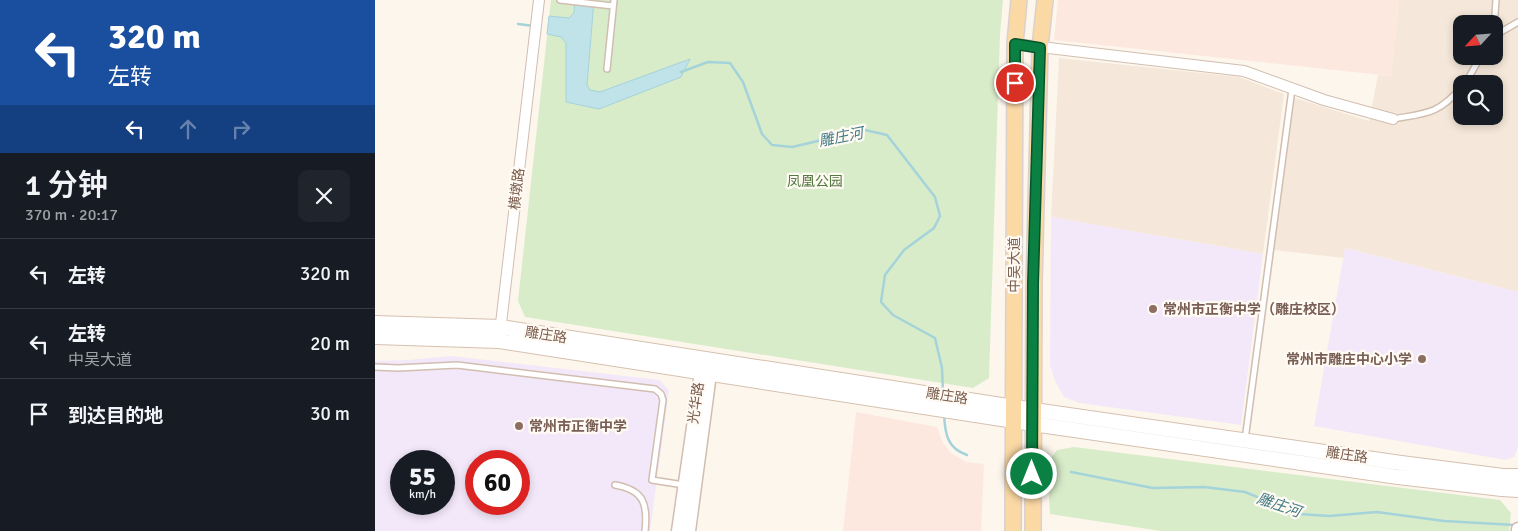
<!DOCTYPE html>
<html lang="zh">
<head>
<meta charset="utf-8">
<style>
	:root { --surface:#171b24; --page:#20242c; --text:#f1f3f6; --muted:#9ea1a6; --line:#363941 }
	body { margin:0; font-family:Signika,"Noto Sans SC",sans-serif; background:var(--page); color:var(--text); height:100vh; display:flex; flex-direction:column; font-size:19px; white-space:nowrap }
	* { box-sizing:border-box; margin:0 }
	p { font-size:16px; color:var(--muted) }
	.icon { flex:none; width:28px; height:28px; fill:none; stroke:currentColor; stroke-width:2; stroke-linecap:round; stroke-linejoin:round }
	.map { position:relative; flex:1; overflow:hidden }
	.panel { display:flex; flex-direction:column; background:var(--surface); width:375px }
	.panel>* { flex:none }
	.banner { background:#1a4fa0; color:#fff; overflow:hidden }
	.needle { width:32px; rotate:244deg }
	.fabs { position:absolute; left:1078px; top:15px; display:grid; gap:10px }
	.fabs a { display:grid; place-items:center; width:50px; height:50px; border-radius:10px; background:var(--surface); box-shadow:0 2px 8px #0003; font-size:25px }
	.speed { position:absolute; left:15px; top:450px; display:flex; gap:10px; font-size:25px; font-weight:700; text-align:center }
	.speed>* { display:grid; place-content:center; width:65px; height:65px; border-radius:50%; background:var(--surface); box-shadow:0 2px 8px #0003; line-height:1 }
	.speed small { font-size:12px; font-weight:400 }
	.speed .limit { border:8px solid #d22; background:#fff; color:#111 }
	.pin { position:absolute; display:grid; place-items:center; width:42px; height:42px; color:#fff; margin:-21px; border:2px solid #fff; border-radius:50%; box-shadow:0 1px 5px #0007 }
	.me { position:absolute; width:55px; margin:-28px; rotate:0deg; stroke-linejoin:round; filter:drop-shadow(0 0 4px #0008) }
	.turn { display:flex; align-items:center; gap:18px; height:105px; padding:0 25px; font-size:22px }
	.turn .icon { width:65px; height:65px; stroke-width:2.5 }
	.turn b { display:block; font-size:35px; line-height:42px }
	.lanes { display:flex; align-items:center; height:48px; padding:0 25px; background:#0003; justify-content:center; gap:25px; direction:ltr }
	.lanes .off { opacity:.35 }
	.round { display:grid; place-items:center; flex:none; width:52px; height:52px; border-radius:10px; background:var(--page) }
	.summary { display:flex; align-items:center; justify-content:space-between; height:85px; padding:0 25px }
	h1 { font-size:30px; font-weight:600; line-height:38px }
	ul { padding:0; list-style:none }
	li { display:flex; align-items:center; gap:15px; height:70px; padding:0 25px; border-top:1px solid var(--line) }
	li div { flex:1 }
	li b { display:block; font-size:19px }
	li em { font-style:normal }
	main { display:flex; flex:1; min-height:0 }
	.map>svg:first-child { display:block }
	.residential { fill:#f5e8da; fill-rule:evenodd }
	.commercial { fill:#fde8e0 }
	.education { fill:#f3e8fa; fill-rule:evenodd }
	.green { fill:#d8ecc9 }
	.water { fill:#bfe3e8; stroke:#a5d3da }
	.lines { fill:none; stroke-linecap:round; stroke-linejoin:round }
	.stream { stroke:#a5d3da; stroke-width:2.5 }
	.service-casing { stroke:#d1beb0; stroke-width:8 }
	.minor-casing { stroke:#d1beb0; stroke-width:12 }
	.tertiary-casing { stroke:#d1beb0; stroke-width:15 }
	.secondary-casing { stroke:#d6c0b0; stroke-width:16 }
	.primary-casing { stroke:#dad1cd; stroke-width:18 }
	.service { stroke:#fff; stroke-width:5 }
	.minor { stroke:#fff; stroke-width:10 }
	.tertiary { stroke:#fff; stroke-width:12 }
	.secondary { stroke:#fff; stroke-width:14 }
	.primary { stroke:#fbd9a5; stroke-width:15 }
	.route-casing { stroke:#07532c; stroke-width:12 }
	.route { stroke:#0b8043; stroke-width:9 }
	.education-dot { fill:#8d6e63; stroke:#fffaf3; stroke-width:2 }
	.labels { text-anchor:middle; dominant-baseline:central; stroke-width:4.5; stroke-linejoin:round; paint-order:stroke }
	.park-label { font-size:14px; fill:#537a41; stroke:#fffaf3 }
	.street-label { font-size:14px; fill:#7a5c4d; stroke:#fffaf3 }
	.education-label { font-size:14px; font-weight:bold; fill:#785e54; stroke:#fffaf3; text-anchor:start }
	.water-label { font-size:15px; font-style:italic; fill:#437c86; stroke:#fffaf3 }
</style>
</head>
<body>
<main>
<section class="panel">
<div class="banner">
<div class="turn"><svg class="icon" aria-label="left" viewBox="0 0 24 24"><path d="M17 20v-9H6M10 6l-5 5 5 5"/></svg><div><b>320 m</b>左转</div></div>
<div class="lanes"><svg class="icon" aria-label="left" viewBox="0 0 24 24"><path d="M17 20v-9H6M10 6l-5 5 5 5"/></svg><svg class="icon off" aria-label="ahead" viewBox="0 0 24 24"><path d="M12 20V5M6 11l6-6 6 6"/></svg><svg class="icon off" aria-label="right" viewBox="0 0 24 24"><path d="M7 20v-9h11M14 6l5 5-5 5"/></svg></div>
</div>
<div class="summary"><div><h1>1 分钟</h1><p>370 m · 20:17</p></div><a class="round"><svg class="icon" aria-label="close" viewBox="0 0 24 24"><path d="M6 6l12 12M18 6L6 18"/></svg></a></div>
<ul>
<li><svg class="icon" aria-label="left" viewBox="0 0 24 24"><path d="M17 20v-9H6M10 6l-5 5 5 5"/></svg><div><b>左转</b></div><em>320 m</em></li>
<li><svg class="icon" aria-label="left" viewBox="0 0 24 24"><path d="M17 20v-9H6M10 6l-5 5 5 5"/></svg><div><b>左转</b><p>中吴大道</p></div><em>20 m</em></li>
<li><svg class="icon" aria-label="arrive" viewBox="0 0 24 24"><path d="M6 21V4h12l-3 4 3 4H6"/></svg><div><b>到达目的地</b></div><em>30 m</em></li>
</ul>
</section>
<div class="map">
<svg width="1143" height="531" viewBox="0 0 1143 531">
	<rect width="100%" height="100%" fill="#fdf6ec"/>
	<path class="residential" d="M1024 0H1143V292L971 248 969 258 899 250 920 98 994 121 1003 75 1016 76ZM1086 24H1119V56H1086ZM1086 84H1119V116H1086Z
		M684 58 864 77 909 94 888 254 676 217Z"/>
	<path class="commercial" d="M683 0H1024L1016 76 679 40Z
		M481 412 562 427 568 443 576 453 591 462 609 464 606 531H468Z"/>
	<path class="education" d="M676 217 888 254 866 425 705 403 689 397 680 381 675 365Z
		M970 248 1143 292V447L1139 457 1131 460 939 426Z
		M76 356 285 380 294 391 275 531H0V361L33 360ZM26 461H69V504H26ZM101 461H144V504H101Z"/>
	<path class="green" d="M176 0H628L625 34 614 378 598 388 150 317 143 301Z
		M699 447 1125 500 1136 513 1134 531H786L675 514 672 463 682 450Z"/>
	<path class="water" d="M200 0H219L212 85 215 90 225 92 315 59 306 77 224 109 191 102V43L186 37 172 34 174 16 194 18 199 13Z"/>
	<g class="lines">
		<path class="stream" d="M143 24 159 26
			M306 72 333 62 355 63 368 82 387 134 397 145 417 147 490 130 512 135 560 197 565 216 559 228 529 250 510 275 506 302 518 315 560 338 567 368 568 392
			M569 414C570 434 572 448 592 455
			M696 472 778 488 829 487 870 492 924 514 954 516 1002 512 1069 521 1140 525"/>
		<g class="service-casing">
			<path id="service" d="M185 0 238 6
				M1119 28 1121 0
				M1119 36 1143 22
				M232 69 239 0
				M1090 84 1106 56
				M1018 119C1051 113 1062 115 1086 88
				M0 367 23 368 82 365 280 389 286 394 288 400 277 480 309 485
				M870 440 917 89
				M240 485C269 490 273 504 270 531"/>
		</g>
		<g class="minor-casing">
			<path id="minor" d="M640 44 869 71 949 100 1018 119
				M125 332 164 0"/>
		</g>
		<g class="tertiary-casing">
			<path id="tertiary" d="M303 531 326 372 330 364
				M314 531 335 374 334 365
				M1143 531V529"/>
		</g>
		<g class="secondary-casing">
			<path id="secondary" d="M0 323 126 327 639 407 1026 463 1128 476H1143
				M0 337 124 341 658 424 1023 477 1127 489 1143 490"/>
		</g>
		<g class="primary-casing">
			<path id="primary" d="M638 531 640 44 644 0
				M658 531 659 283 665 48 670 0"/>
		</g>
		<use href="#service" class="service"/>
		<use href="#minor" class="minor"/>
		<use href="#tertiary" class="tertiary"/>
		<use href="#secondary" class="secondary"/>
		<use href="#primary" class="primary"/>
	</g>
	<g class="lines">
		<g class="route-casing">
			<path id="route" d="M640 83V44L665 48 658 283 657 474"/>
		</g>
		<use href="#route" class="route"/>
	</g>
	<g class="education-dot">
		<circle cx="778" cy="309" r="5"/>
		<circle cx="1047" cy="359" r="5"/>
		<circle cx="144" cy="426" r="5"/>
	</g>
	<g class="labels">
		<g class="park-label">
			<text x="440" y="181">凤凰公园</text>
		</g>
		<g class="street-label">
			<text transform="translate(142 189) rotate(-83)">横墩路</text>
			<text transform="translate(639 265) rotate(-90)">中吴大道</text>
			<text transform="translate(171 335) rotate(9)">雕庄路</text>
			<text transform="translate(572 396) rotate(9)">雕庄路</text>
			<text transform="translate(321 403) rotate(-82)">光华路</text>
			<text transform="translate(972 455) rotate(8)">雕庄路</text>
		</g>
		<g class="education-label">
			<text x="788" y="309">常州市正衡中学（雕庄校区）</text>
			<text x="1037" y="359" text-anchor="end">常州市雕庄中心小学</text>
			<text x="154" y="426">常州市正衡中学</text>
		</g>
		<g class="water-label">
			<text transform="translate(466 137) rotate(-11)">雕庄河</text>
			<text transform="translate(904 505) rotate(19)">雕庄河</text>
		</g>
	</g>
</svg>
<div class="fabs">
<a><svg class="needle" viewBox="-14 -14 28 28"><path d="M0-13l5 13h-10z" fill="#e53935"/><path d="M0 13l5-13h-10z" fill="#9ea1a6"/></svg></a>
<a><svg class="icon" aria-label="search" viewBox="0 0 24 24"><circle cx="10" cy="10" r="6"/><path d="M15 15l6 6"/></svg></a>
</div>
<div class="speed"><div>55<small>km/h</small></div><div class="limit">60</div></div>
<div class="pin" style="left:640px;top:83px;background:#d93025"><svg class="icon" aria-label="arrive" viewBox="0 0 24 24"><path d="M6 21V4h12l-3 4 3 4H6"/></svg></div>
<svg class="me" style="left:657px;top:474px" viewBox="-20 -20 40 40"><circle r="17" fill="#0b8043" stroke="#fff" stroke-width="3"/><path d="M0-11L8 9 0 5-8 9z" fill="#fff"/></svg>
</div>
</main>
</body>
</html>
